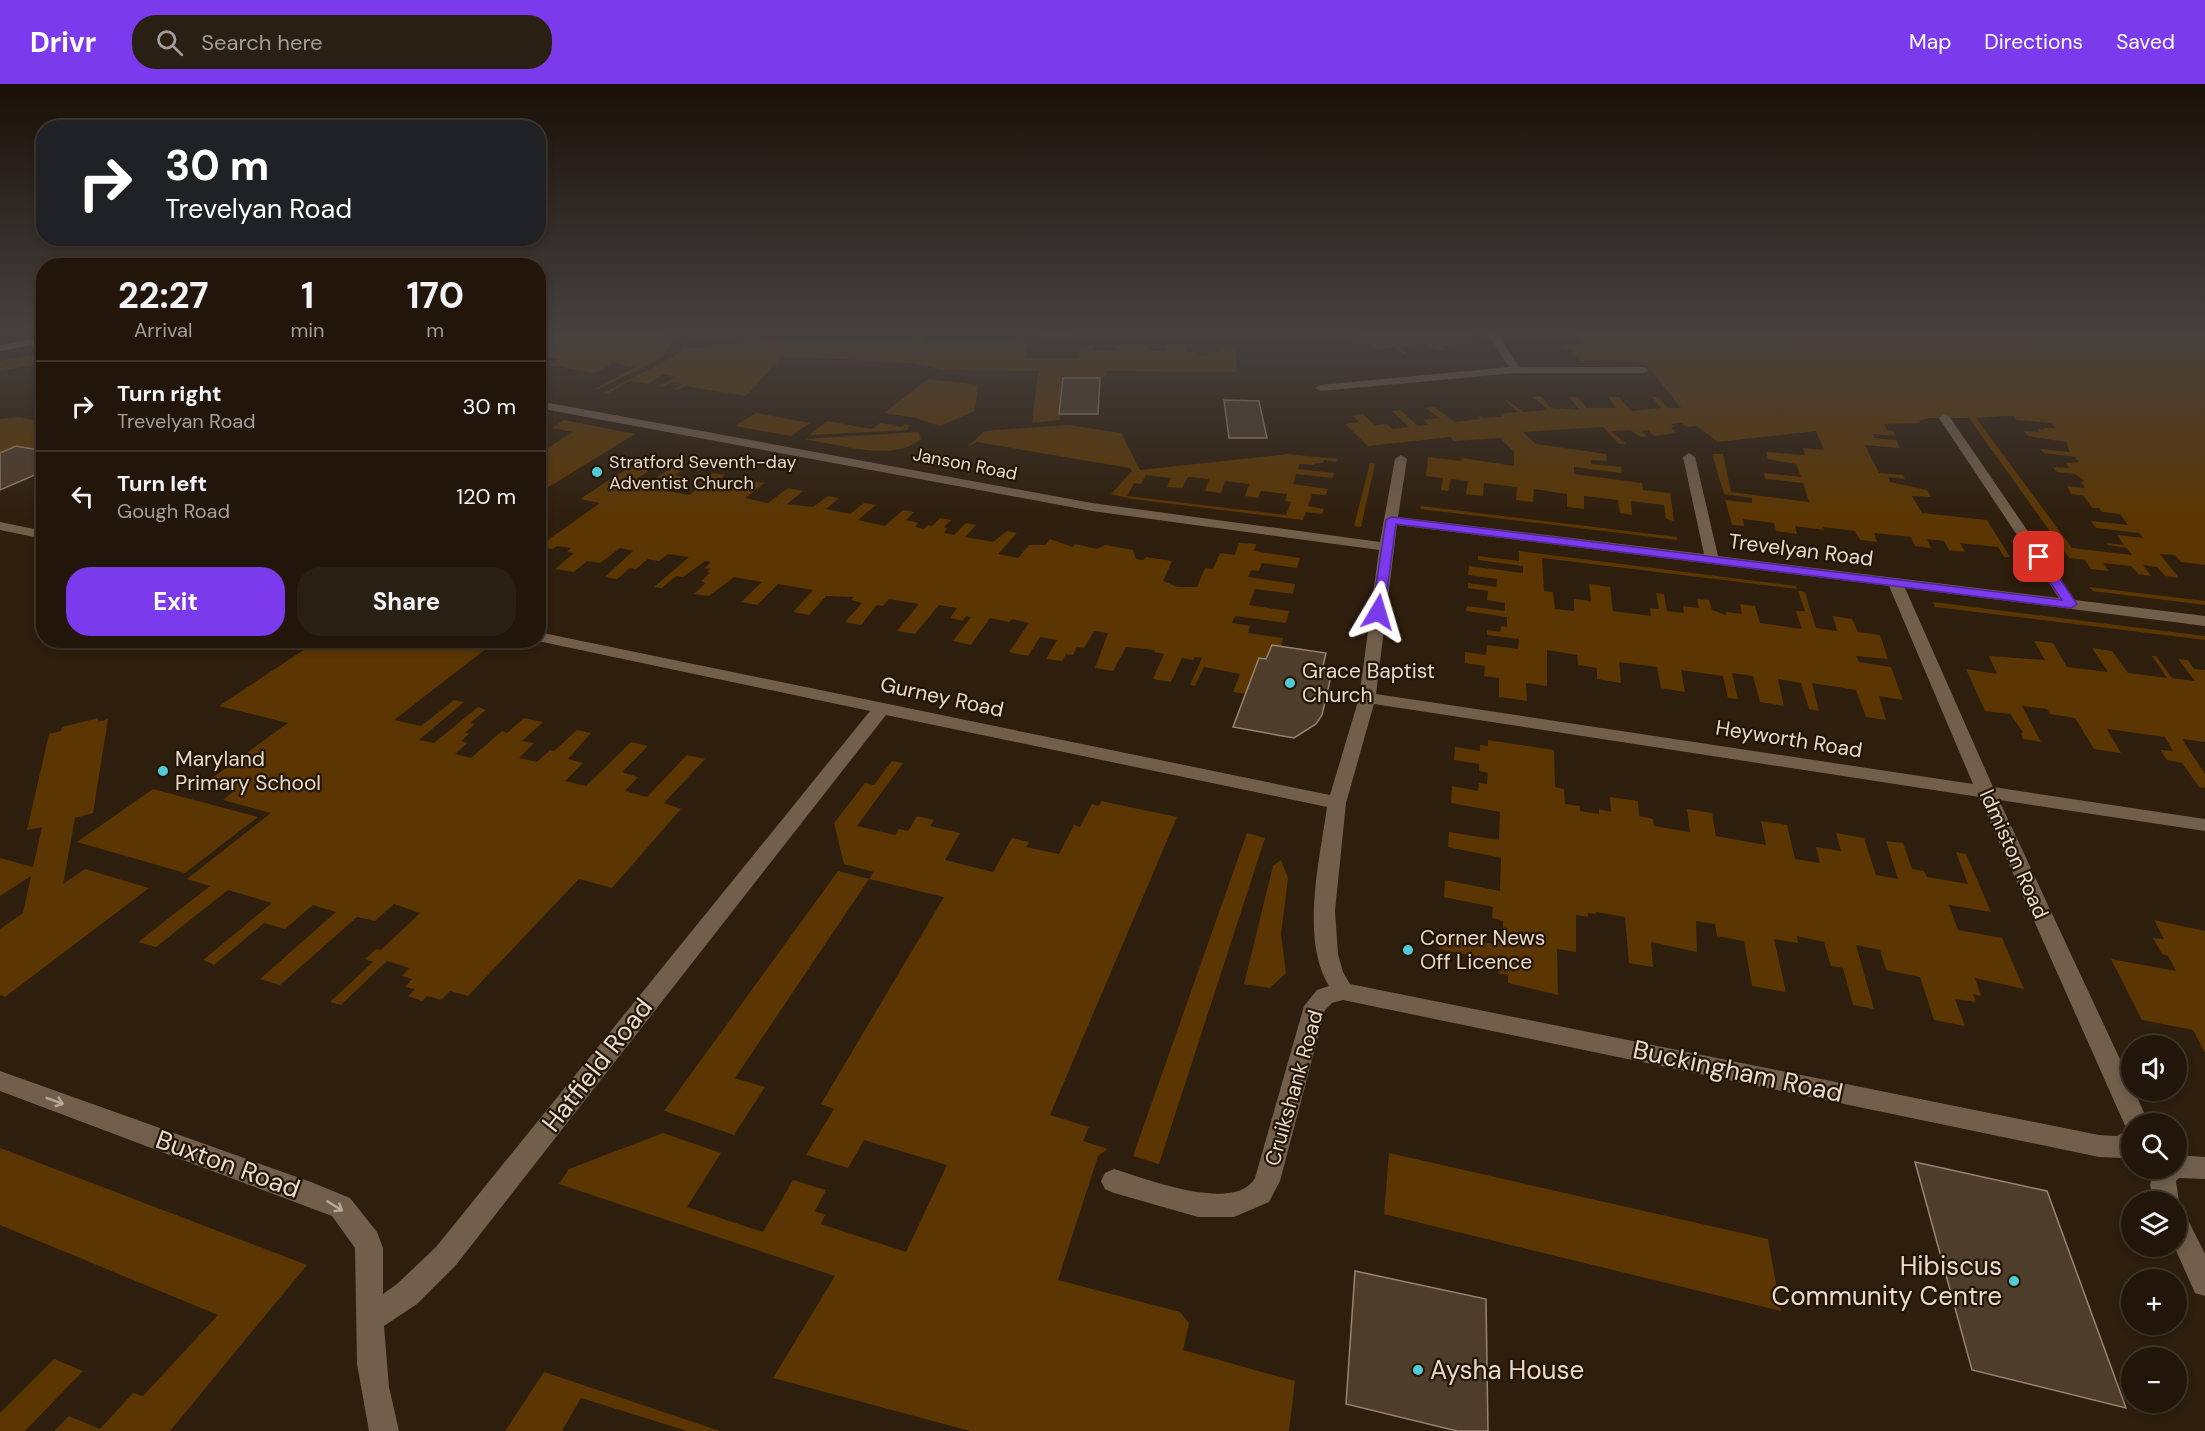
<!DOCTYPE html>
<html lang="en">
<head>
<meta charset="utf-8">
<style>
	:root { --surface:#22160a; --page:#2a1f13; --text:#f1f3f6; --muted:#a29f9c; --line:#3f352b; --accent:#7c3aed }
	body { margin:0; font-family:"DM Sans",sans-serif; background:var(--page); color:var(--text); height:100vh; display:flex; flex-direction:column; font-size:22px; white-space:nowrap }
	* { box-sizing:border-box; margin:0 }
	p { font-size:20px; color:var(--muted) }
	.icon { flex:none; width:33px; height:33px; fill:none; stroke:currentColor; stroke-width:2; stroke-linecap:round; stroke-linejoin:round }
	.map { position:relative; flex:1; overflow:hidden }
	.panel { position:absolute; left:36px; top:174px; width:510px; height:390px; display:flex; flex-direction:column; background:var(--surface); border-radius:24px; box-shadow:0 3px 9px #0003,0 0 0 2px var(--line) }
	.panel>* { flex:none }
	.guide { position:absolute; left:36px; top:36px; width:510px; height:126px; border-radius:24px; box-shadow:0 3px 9px #0003,0 0 0 2px var(--line); background:#202124; color:#fff; overflow:hidden }
	.controls { position:absolute; left:2121px; top:951px; display:grid; gap:12px }
	.controls a { display:grid; place-items:center; width:66px; height:66px; border-radius:50%; background:var(--surface); box-shadow:0 3px 9px #0003,0 0 0 2px var(--line); font-size:30px }
	.pin { position:absolute; display:grid; place-items:center; width:51px; height:51px; color:#fff; margin:-26px; border-radius:12px; box-shadow:0 3px 9px #0006 }
	.me { position:absolute; width:66px; margin:-33px; rotate:7deg; stroke-linejoin:round; filter:drop-shadow(0 0 4px #0008) }
	.turn { display:flex; align-items:center; gap:21px; height:126px; padding:0 30px; font-size:27px }
	.turn .icon { width:78px; height:78px; stroke-width:2.5 }
	.turn b { display:block; font-size:42px; line-height:51px }
	.eta { display:flex; justify-content:space-evenly; align-items:center; height:102px; text-align:center }
	.eta b { font-size:36px; font-weight:700; line-height:42px }
	.action { display:flex; gap:12px; margin-top:auto; padding:12px 30px }
	.action a { flex:1; height:69px; border-radius:24px; background:var(--accent); color:#fff; font-size:24px; font-weight:700; line-height:69px; text-align:center }
	.action a+a { background:var(--page); color:var(--text) }
	ul { padding:0; list-style:none }
	li { display:flex; align-items:center; gap:18px; height:90px; padding:0 30px; border-top:2px solid var(--line) }
	li div { flex:1 }
	li b { display:block; font-size:22px }
	li em { font-style:normal }
	header { display:flex; align-items:center; gap:36px; box-sizing:border-box; height:84px; padding:0 30px; background:var(--accent); color:#fff }
	header strong { font-size:28px }
	nav { display:flex; gap:33px; margin-inline-start:auto; font-size:21px }
	.search { width:420px; height:54px; background:var(--page); display:flex; align-items:center; gap:15px; box-sizing:border-box; padding:0 21px; border-radius:24px; color:var(--muted); font-size:22px }
	.map>svg:first-child { display:block }
	.green { fill:#5b3602; fill-rule:evenodd }
	.building { fill:#4f3d2b; stroke:#988470; stroke-width:1.5 }
	.lines { fill:none; stroke-linecap:round; stroke-linejoin:round }
	.street { fill:#715e4b; fill-rule:evenodd }
	.secondary { fill:#8b6d4c; fill-rule:evenodd }
	.oneway { stroke:#b7a99b }
	.route { fill:#7c3aed; stroke:#51269a; stroke-width:1.5 }
	.poi-dot { fill:#52cbd9; stroke:#241504; stroke-width:2 }
	.labels { text-anchor:middle; dominant-baseline:central; stroke-width:4.5; stroke-linejoin:round; paint-order:stroke }
	.far-poi-label { font-size:18px; fill:#e6dbd0; stroke:#241504; text-anchor:start }
	.far-street-label { font-size:18px; fill:#e6dbd0; stroke:#241504 }
	.street-label { font-size:21px; fill:#e6dbd0; stroke:#241504 }
	.poi-label { font-size:21px; fill:#e6dbd0; stroke:#241504; text-anchor:start }
	.near-street-label { font-size:26px; fill:#e6dbd0; stroke:#241504 }
	.near-poi-label { font-size:26px; fill:#e6dbd0; stroke:#241504; text-anchor:end }
</style>
</head>
<body>
<header>
<strong>Drivr</strong>
<div class="search"><svg class="icon" aria-label="search" viewBox="0 0 24 24"><circle cx="10" cy="10" r="6"/><path d="M15 15l6 6"/></svg>Search here</div>
<nav><a>Map</a><a>Directions</a><a>Saved</a></nav>
</header>
<div class="map">
<svg width="2205" height="1347" viewBox="0 0 2205 1347">
	<rect width="100%" height="100%" fill="#2e1e0d"/>
	<path class="green" d="M538 247H669L660 256 671 258 663 273 598 306 595 305 635 283 613 279 595 289 550 281 559 275 546 273 539 277Z
		M753 247H760L755 255 914 257 919 247H926L923 257H1027L1025 274H1079L1081 261H1095L1094 266 1115 267 1116 261H1148L1149 267H1166V261H1186L1187 268H1196L1197 271 1208 272V268H1218V262H1235L1237 288 1107 287 1106 292 1101 294H1063L1060 336 1032 339 1038 287 943 286 912 279 782 272 746 312 686 302 679 306 674 305 682 300 672 298 663 303 658 302 677 293 663 290 648 300 630 297 607 310 603 309 675 272 694 249 698 248 685 264H710L714 260H741Z
		M1041 247H1072L1071 258H1039Z
		M1357 247H1467L1474 259 1441 262 1444 266 1437 267 1426 260 1399 262 1407 270H1403L1394 263 1377 265 1371 259 1353 261 1351 253H1359Z
		M1578 247H2205V481L2181 478 2175 471 2160 470 2179 494 2165 492 2157 483 2143 481 2151 492 2138 490 2131 482 2103 479 2109 487 2091 485 2085 476 2069 474 1969 334H1928L1919 337 1920 339 1884 340 1887 346 1893 347 1896 352 1873 350 1875 354 1896 356 1900 364 1865 361 1879 389 1903 391 1905 395 1888 393 1890 398 1927 406 1931 413 1912 412 1922 429 1987 436 2010 473H2004L1998 463 1960 459 1965 468 1949 466 1944 457 1927 455 1931 464 1915 462 1911 453 1874 449 1877 458 1860 456 1855 447 1823 443 1824 446 1795 442 1797 450 1776 447 1774 439 1743 435 1744 442 1732 441 1725 416 1752 419V414L1724 410 1712 370H1723L1731 408 1809 418 1803 399 1765 395 1764 389 1801 393 1796 380 1761 374 1768 375 1766 368 1805 371 1803 364 1824 366 1816 347 1718 358 1697 342 1687 343 1681 339 1671 340 1675 343 1671 344 1677 349 1654 352 1648 346 1641 347 1647 352 1641 353 1630 346 1611 347 1626 360H1619L1603 343 1523 348 1536 360 1606 370 1607 377 1591 376V380L1621 383 1622 389 1574 383V390L1642 399 1643 406 1670 409 1674 437 1666 435 1664 421 1631 417 1632 431 1620 429 1618 416 1584 412V425L1567 423V410L1534 405 1533 418 1516 416 1517 403 1484 399 1483 412 1466 410 1468 397 1451 395 1448 407 1441 406 1443 394 1426 392 1428 373 1461 377 1462 374 1514 382V368L1500 354 1454 357 1450 353 1368 362 1345 340 1359 338 1352 331 1363 330 1375 341 1387 340 1393 345 1409 343 1392 327 1400 326 1418 342 1429 341 1424 336 1439 334 1426 324 1434 323 1455 338 1480 335 1476 331 1483 334 1502 333 1500 330 1518 328 1504 316H1507L1523 328 1548 326 1533 313 1541 312 1551 324 1580 326 1569 313H1578L1587 324H1616L1608 313H1619L1631 327 1661 324 1652 313H1658L1668 324H1681L1644 278 1580 277 1571 265 1537 264H1567L1565 261H1584L1578 252 1556 250 1575 251V248H1579ZM2002 332H2013L2016 336 2051 339 2056 344H2043L2044 346 2038 345 2040 348 2024 347 2028 352 2066 358 2070 368 2040 365 2044 369 2075 373 2079 378 2066 379 2069 384 2053 383 2057 388 2075 390 2085 397 2081 398 2085 404 2067 402 2071 410 2083 411 2092 424H2099L2102 428 2120 430 2128 441 2091 437 2096 444 2139 449 2143 454 2117 451 2124 461 2106 459 2108 461 2127 464 2132 471 2072 464 1976 334Z
		M43 269V279L0 287V277Z
		M928 295 978 301 975 327 940 342 916 334 884 329Z
		M756 329 810 339 791 352 735 342Z
		M19 333 43 338V367L16 362 0 369V335Z
		M564 336 635 350 552 401 539 407V369L573 348 552 344Z
		M827 337 872 345 880 339 902 343 905 340 909 341 908 346 809 351Z
		M1068 341 1121 349 1140 386 1288 370 1337 375 1336 378 1324 376 1323 379H1315L1314 381 1299 380 1298 385 1334 389 1333 394 1296 390 1293 400 1328 405 1326 411 1312 410 1308 422 1324 425 1322 430 1306 428 1303 436 1132 415 1111 410 1132 387 1130 384 977 358 967 363 985 347ZM1146 391 1171 394 1167 403 1182 404 1188 393 1209 395 1205 407 1221 409 1225 397 1249 400 1245 412 1258 414 1261 407 1287 410 1285 417 1291 418 1286 431 1127 412 1134 399 1141 400Z
		M918 348 921 355C894 379 838 360 804 355Z
		M642 375 649 376 638 384 650 386 637 395 650 398 675 381 686 384 675 391 687 394 669 407 689 411 703 400 698 399 713 389 725 391 715 399 741 404 752 397 765 399 745 414 768 419 788 404 803 407 787 420 813 423 828 412 839 414 826 425 850 430 864 419 876 421 858 436 885 442 903 426 914 428 906 436 918 439 915 443 924 445 928 441 932 442 940 434 951 436 944 443 947 445 944 449 954 451 966 439 976 441 965 453 993 458 1007 447 1017 449 998 470 1018 474 1029 461H1045L1050 455 1073 463 1075 460 1097 465 1106 461 1133 466 1136 475 1143 476 1146 473 1172 477 1163 497 1178 503H1197L1205 484 1213 485 1220 469 1235 471 1239 459 1256 460 1254 467 1300 474 1297 484 1262 479 1259 487 1251 486 1248 493 1295 500 1293 510 1255 505 1249 521 1289 527 1286 539 1235 532 1232 539 1250 542 1248 549 1283 554 1281 562 1272 561 1266 575 1246 610 1233 608 1240 590 1204 583 1195 602 1190 601 1202 574 1195 573 1193 576 1182 574 1171 598 1153 595 1164 570 1154 568 1155 566 1126 563 1113 587 1095 584 1108 549 1094 547 1084 564 1077 563 1073 571 1066 570 1062 577 1046 575 1057 556 1040 553 1028 572 1009 568 1029 539 1012 535 1009 538 990 534 971 561 953 557 971 533 966 532 963 537 950 534 957 524 939 521 915 550 897 547 919 520 889 515 883 522 877 521 861 541 845 538 862 519 851 516 854 513 826 512 809 531 793 528 813 506 778 500 757 521 741 518 762 498 734 493 709 512 694 510 706 499 701 497 710 489 707 488 710 485 705 484 711 478 705 477 683 493 676 492 662 504 654 503 689 473 668 470 659 477 648 475 636 485 630 484 617 495 605 493 633 467 620 464 600 479 587 477 574 488 555 485 574 469 567 468 571 464 557 462 552 465 545 464 539 469 538 463 600 419 580 415Z
		M1370 379 1375 380 1361 443 1354 442Z
		M1421 422 1677 453V456L1420 425Z
		M1519 467 1796 502 1797 505 1542 474 1544 507 1553 508 1555 525 1574 527V515L1591 517 1589 500 1610 503 1613 527 1651 532 1650 524 1659 525 1656 509 1664 510 1667 527 1684 529 1683 522 1699 524 1697 515 1709 516 1712 526 1726 531V528L1742 530 1740 520 1755 522 1760 539 1802 545 1796 527H1805L1798 507 1805 508 1816 544 1837 547 1833 532 1852 535 1858 548 1880 551 1888 575 1856 572 1859 578 1891 583 1903 616 1879 612 1886 636 1866 633 1856 606 1812 599 1819 627 1809 625 1801 599 1778 595 1784 622 1760 618 1753 592 1732 589 1738 615 1728 614 1723 592 1681 586 1685 608 1661 604 1657 583 1619 578 1621 599 1597 595V584L1578 581 1577 571 1547 566V602L1526 599 1527 617 1499 613V594L1484 592 1485 582 1465 579V568L1486 571 1487 561 1518 565 1519 555 1487 551V546L1500 548 1501 542 1507 543V533L1466 527 1467 522 1505 527V519L1487 516 1488 507 1468 504V499L1496 503 1497 495 1468 491 1469 482 1523 489V482L1478 476V472L1519 477Z
		M2089 503 2205 517V521L2093 507Z
		M1933 518 2205 552V556L1935 523Z
		M451 557 487 564 394 636 421 642 454 616 464 618 419 656 434 659 478 623 486 626 470 639 475 640 465 649 469 650 461 657 467 659 455 670 471 674 502 647 507 649 524 634 543 638 522 657 534 659 519 674 537 678 550 666 554 667 577 646 591 649 568 675 583 679 565 697 586 702 631 658 648 662 622 688 638 693 625 707 647 713 687 671 705 675 664 719 681 725 612 804 579 795 468 912 450 907 441 916 427 912 422 917 408 912 415 905 405 903 412 895 402 892 409 884 387 877 341 921 330 918 373 878 365 875 376 865 381 866 420 829 394 820 375 837 357 833 280 901 260 895 336 828 313 821 285 845 264 839 214 881 203 876 272 819 228 806 156 863 138 858 210 802 187 795 271 729 223 716 234 707 205 699 288 639 219 622 317 557Z
		M2034 557 2053 559 2067 583 2108 588 2092 564 2112 567 2128 589 2167 594 2152 572H2156L2172 594 2195 597 2178 575 2188 576 2194 585 2205 586V658L2182 655 2205 690V704L2199 703 2182 679 2167 676 2160 666 2173 667 2165 653 2107 645 2121 669 2094 665 2075 634 2050 630 2047 625 2022 622 2041 658 2023 655 2021 650 2023 648 2010 630 1985 627 1966 585 1997 590 1989 572 2045 576Z
		M98 634V638L108 635 93 729 75 734 63 800 85 785 149 804 5 913 0 911V845L23 829 31 792 0 812V774L33 783 42 743 27 746 49 650 61 647 62 643Z
		M1488 656 1554 666 1555 703 1564 705 1565 720 1580 722V727L1599 730V725L1611 728 1610 713 1638 717 1639 732 1653 735 1654 742 1690 748 1687 725 1712 729 1716 752 1766 761 1761 737 1787 741 1795 775 1820 779 1816 763 1841 767 1836 749 1864 754 1876 791 1898 795 1886 757 1903 759 1912 785 1924 787 1927 793 1968 800 1956 768 1966 770 1991 828 1949 821 1958 846 2002 854 2024 905 1975 894 1981 912 1973 910 1976 918 1955 915 1965 942 1934 936 1920 893 1886 886 1880 866 1856 861 1874 925 1853 921 1843 884 1831 882 1824 858 1797 852 1798 859 1774 855 1786 908 1752 902 1744 857 1717 852 1715 840 1696 837 1697 868 1651 858 1653 883 1629 879 1625 833 1596 828V830L1588 829V833L1576 831V868L1557 865 1558 911 1508 899V891L1498 889 1499 877 1439 865 1441 850 1493 860 1494 849 1503 850V837L1492 834 1493 823 1444 813 1445 796 1500 807 1501 774 1448 763 1449 748 1499 756 1500 728 1451 719 1452 702 1478 707 1479 699 1487 700 1488 689 1479 687V680L1454 676 1455 663 1480 667V661L1488 662Z
		M892 677 903 679 857 742 895 751 899 745 908 747 917 732 934 736 930 742 960 749 945 776 993 788 1012 754 1029 758 1026 763 1059 770 1074 741 1080 743 1092 720 1099 722 1101 717 1177 733 1050 1031 1089 1043 1083 1057 1108 1065 1098 1072 1058 1196 1180 1228 1189 1239 1183 1266 1295 1297 1289 1347H970L773 1294 835 1192 559 1100 569 1085 663 1049 721 1069 687 1123 763 1148 793 1096 826 1106 815 1127 825 1131 821 1140 906 1168 947 1081 864 1056 848 1084 806 1071 834 1025 821 1020 944 813 869 795 735 994 765 1003 734 1051 664 1027 838 787 869 795 874 788 844 780 834 739 865 699 874 701Z
		M153 705 258 733 185 789 77 758Z
		M1247 749 1265 754 1159 1080 1133 1072Z
		M1281 776 1288 794 1281 850 1286 889 1270 904 1244 900 1273 782Z
		M2154 836 2205 847V969L2193 946 2142 936 2111 875 2176 887 2168 872 2162 870 2153 854 2164 855Z
		M0 1064 307 1181 170 1347H54L69 1332 100 1345 133 1309 143 1312 218 1231 0 1141Z
		M1389 1069 1768 1155 1781 1227 1384 1130Z
		M54 1275 83 1287 25 1347H0V1329Z
		M544 1288 720 1347H687L581 1314 562 1347H505Z"/>
	<path class="building" d="M1063 294H1100L1098 330H1059Z
		M1224 316 1259 317 1267 354H1229Z
		M16 362 44 367V387L0 406V369Z
		M1272 561 1326 569 1322 586 1332 588 1322 631 1316 640 1294 654 1233 643 1259 574 1266 575Z
		M1915 1078 2047 1107 2126 1324 1972 1286Z
		M1355 1187 1486 1215 1488 1347H1457L1346 1320Z"/>
	<g class="lines">
		<path class="street" d="M1486 247H1496L1519 283H1644L1649 286 1644 289H1516L1321 307 1315 304 1321 301 1509 283Z
			M538 317 1092 419 1380 458 1395 375 1401 371 1407 375 1398 433 1704 470 1683 373 1689 369 1695 373 1718 472 2059 514 1939 334 1945 330 1949 332 2075 516 2205 532V542L1905 504 1993 703 2205 735V747L1999 716 2132 1001V1006H2134L2149 1040H2132L2131 1071 2122 1074 2099 1073 1343 916 1332 919 1325 926 1280 1097 1269 1118 1234 1133H1198L1114 1109 1105 1105 1101 1097 1105 1089 1114 1085C1144 1094 1235 1130 1255 1094L1304 922 1317 906 1329 902C1300 855 1320 775 1327 723L886 631 456 1181 417 1220 384 1242 389 1303 399 1347H369L357 1280 355 1164 332 1132 0 1007V987L311 1098 350 1114 377 1148 383 1164V1210L397 1200 436 1163 870 627 533 556H538V548L1330 711 1359 614 1379 466 1092 427 538 324ZM1397 441 1889 502 1973 700 1376 610ZM1374 620 1979 713 2127 1046 2117 1052 2099 1051 1350 900 1343 888 1338 870 1335 827 1346 719Z
			M0 438 44 447V455L0 446Z
			M2176 1071 2205 1073V1095L2179 1094 2176 1097 2179 1118 2176 1124V1118H2153L2150 1100 2156 1084H2176Z
			M2176 1127 2185 1130 2205 1170V1212L2195 1209 2174 1162H2176Z"/>
		<path class="secondary" d="M44 253V259L0 267V261Z"/>
	</g>
	<defs><path id="oneway-shaft" d="M-6 0H5M1.5-3L5.5 0L1.5 3" fill="none" stroke-width="1.6" stroke-linecap="round" stroke-linejoin="round" transform="scale(1.5)"/></defs>
	<g class="oneway">
		<use href="#oneway-shaft" transform="translate(55 1017) rotate(20)"/>
		<use href="#oneway-shaft" transform="translate(335 1122) rotate(32)"/>
	</g>
	<linearGradient id="sky" x2="0" y2="1"><stop stop-color="#191007"/><stop offset="0.57" stop-color="#464140"/><stop offset="1" stop-color="#464140" stop-opacity="0"/></linearGradient>
	<rect width="2205" height="435" fill="url(#sky)"/>
	<path class="route" d="M1391 433 2062 516 2033 473 2039 469 2043 470 2077 520 2071 524 1396 440 1384 528 1378 531 1372 528 1386 436Z"/>
	<g class="poi-dot">
		<circle cx="597" cy="388" r="6"/>
		<circle cx="1290" cy="599" r="6"/>
		<circle cx="163" cy="687" r="6"/>
		<circle cx="1408" cy="866" r="6"/>
		<circle cx="2014" cy="1197" r="6"/>
		<circle cx="1418" cy="1286" r="6"/>
	</g>
	<g class="labels">
		<g class="far-poi-label">
			<text x="609" y="378">Stratford Seventh-day<tspan x="609" dy="21">Adventist Church</tspan></text>
		</g>
		<g class="far-street-label">
			<text transform="translate(965 380) rotate(11)">Janson Road</text>
		</g>
		<g class="street-label">
			<text transform="translate(1801 466) rotate(7)">Trevelyan Road</text>
			<text transform="translate(942 613) rotate(12)">Gurney Road</text>
			<text transform="translate(1789 655) rotate(9)">Heyworth Road</text>
			<text transform="translate(2014 770) rotate(66)">Idmiston Road</text>
			<text transform="translate(1294 1004) rotate(-74)">Cruikshank Road</text>
		</g>
		<g class="poi-label">
			<text x="1302" y="587">Grace Baptist<tspan x="1302" dy="24">Church</tspan></text>
			<text x="175" y="675">Maryland<tspan x="175" dy="24">Primary School</tspan></text>
			<text x="1420" y="854">Corner News<tspan x="1420" dy="24">Off Licence</tspan></text>
		</g>
		<g class="near-street-label">
			<text transform="translate(597 981) rotate(-52)">Hatfield Road</text>
			<text transform="translate(1738 987) rotate(12)">Buckingham Road</text>
			<text transform="translate(228 1080) rotate(20)">Buxton Road</text>
		</g>
		<g class="near-poi-label">
			<text x="2002" y="1182">Hibiscus<tspan x="2002" dy="30">Community Centre</tspan></text>
			<text x="1430" y="1286" text-anchor="start">Aysha House</text>
		</g>
	</g>
</svg>
<div class="controls">
<a><svg class="icon" aria-label="sound" viewBox="0 0 24 24"><path d="M4 9h4l5-4v14l-5-4H4zM17 9q2 3 0 6"/></svg></a>
<a><svg class="icon" aria-label="search" viewBox="0 0 24 24"><circle cx="10" cy="10" r="6"/><path d="M15 15l6 6"/></svg></a>
<a><svg class="icon" aria-label="layers" viewBox="0 0 24 24"><path d="M12 4l9 5-9 5-9-5zM3 14l9 5 9-5"/></svg></a>
<a>+</a>
<a>−</a>
</div>
<div class="pin" style="left:2039px;top:473px;background:#d93025"><svg class="icon" aria-label="arrive" viewBox="0 0 24 24"><path d="M6 21V4h12l-3 4 3 4H6"/></svg></div>
<svg class="me" style="left:1378px;top:528px" viewBox="-20 -20 40 40"><path d="M0-17L14 15 0 8-14 15z" fill="#7c3aed" stroke="#fff" stroke-width="4"/></svg>
<div class="guide">
<div class="turn"><svg class="icon" aria-label="right" viewBox="0 0 24 24"><path d="M7 20v-9h11M14 6l5 5-5 5"/></svg><div><b>30 m</b>Trevelyan Road</div></div>
</div>
<section class="panel">
<div class="eta">
<div><b>22:27</b><p>Arrival</p></div>
<div><b>1</b><p>min</p></div>
<div><b>170</b><p>m</p></div>
</div>
<ul>
<li><svg class="icon" aria-label="right" viewBox="0 0 24 24"><path d="M7 20v-9h11M14 6l5 5-5 5"/></svg><div><b>Turn right</b><p>Trevelyan Road</p></div><em>30 m</em></li>
<li><svg class="icon" aria-label="left" viewBox="0 0 24 24"><path d="M17 20v-9H6M10 6l-5 5 5 5"/></svg><div><b>Turn left</b><p>Gough Road</p></div><em>120 m</em></li>
</ul>
<div class="action"><a>Exit</a><a>Share</a></div>
</section>
</div>
</body>
</html>
